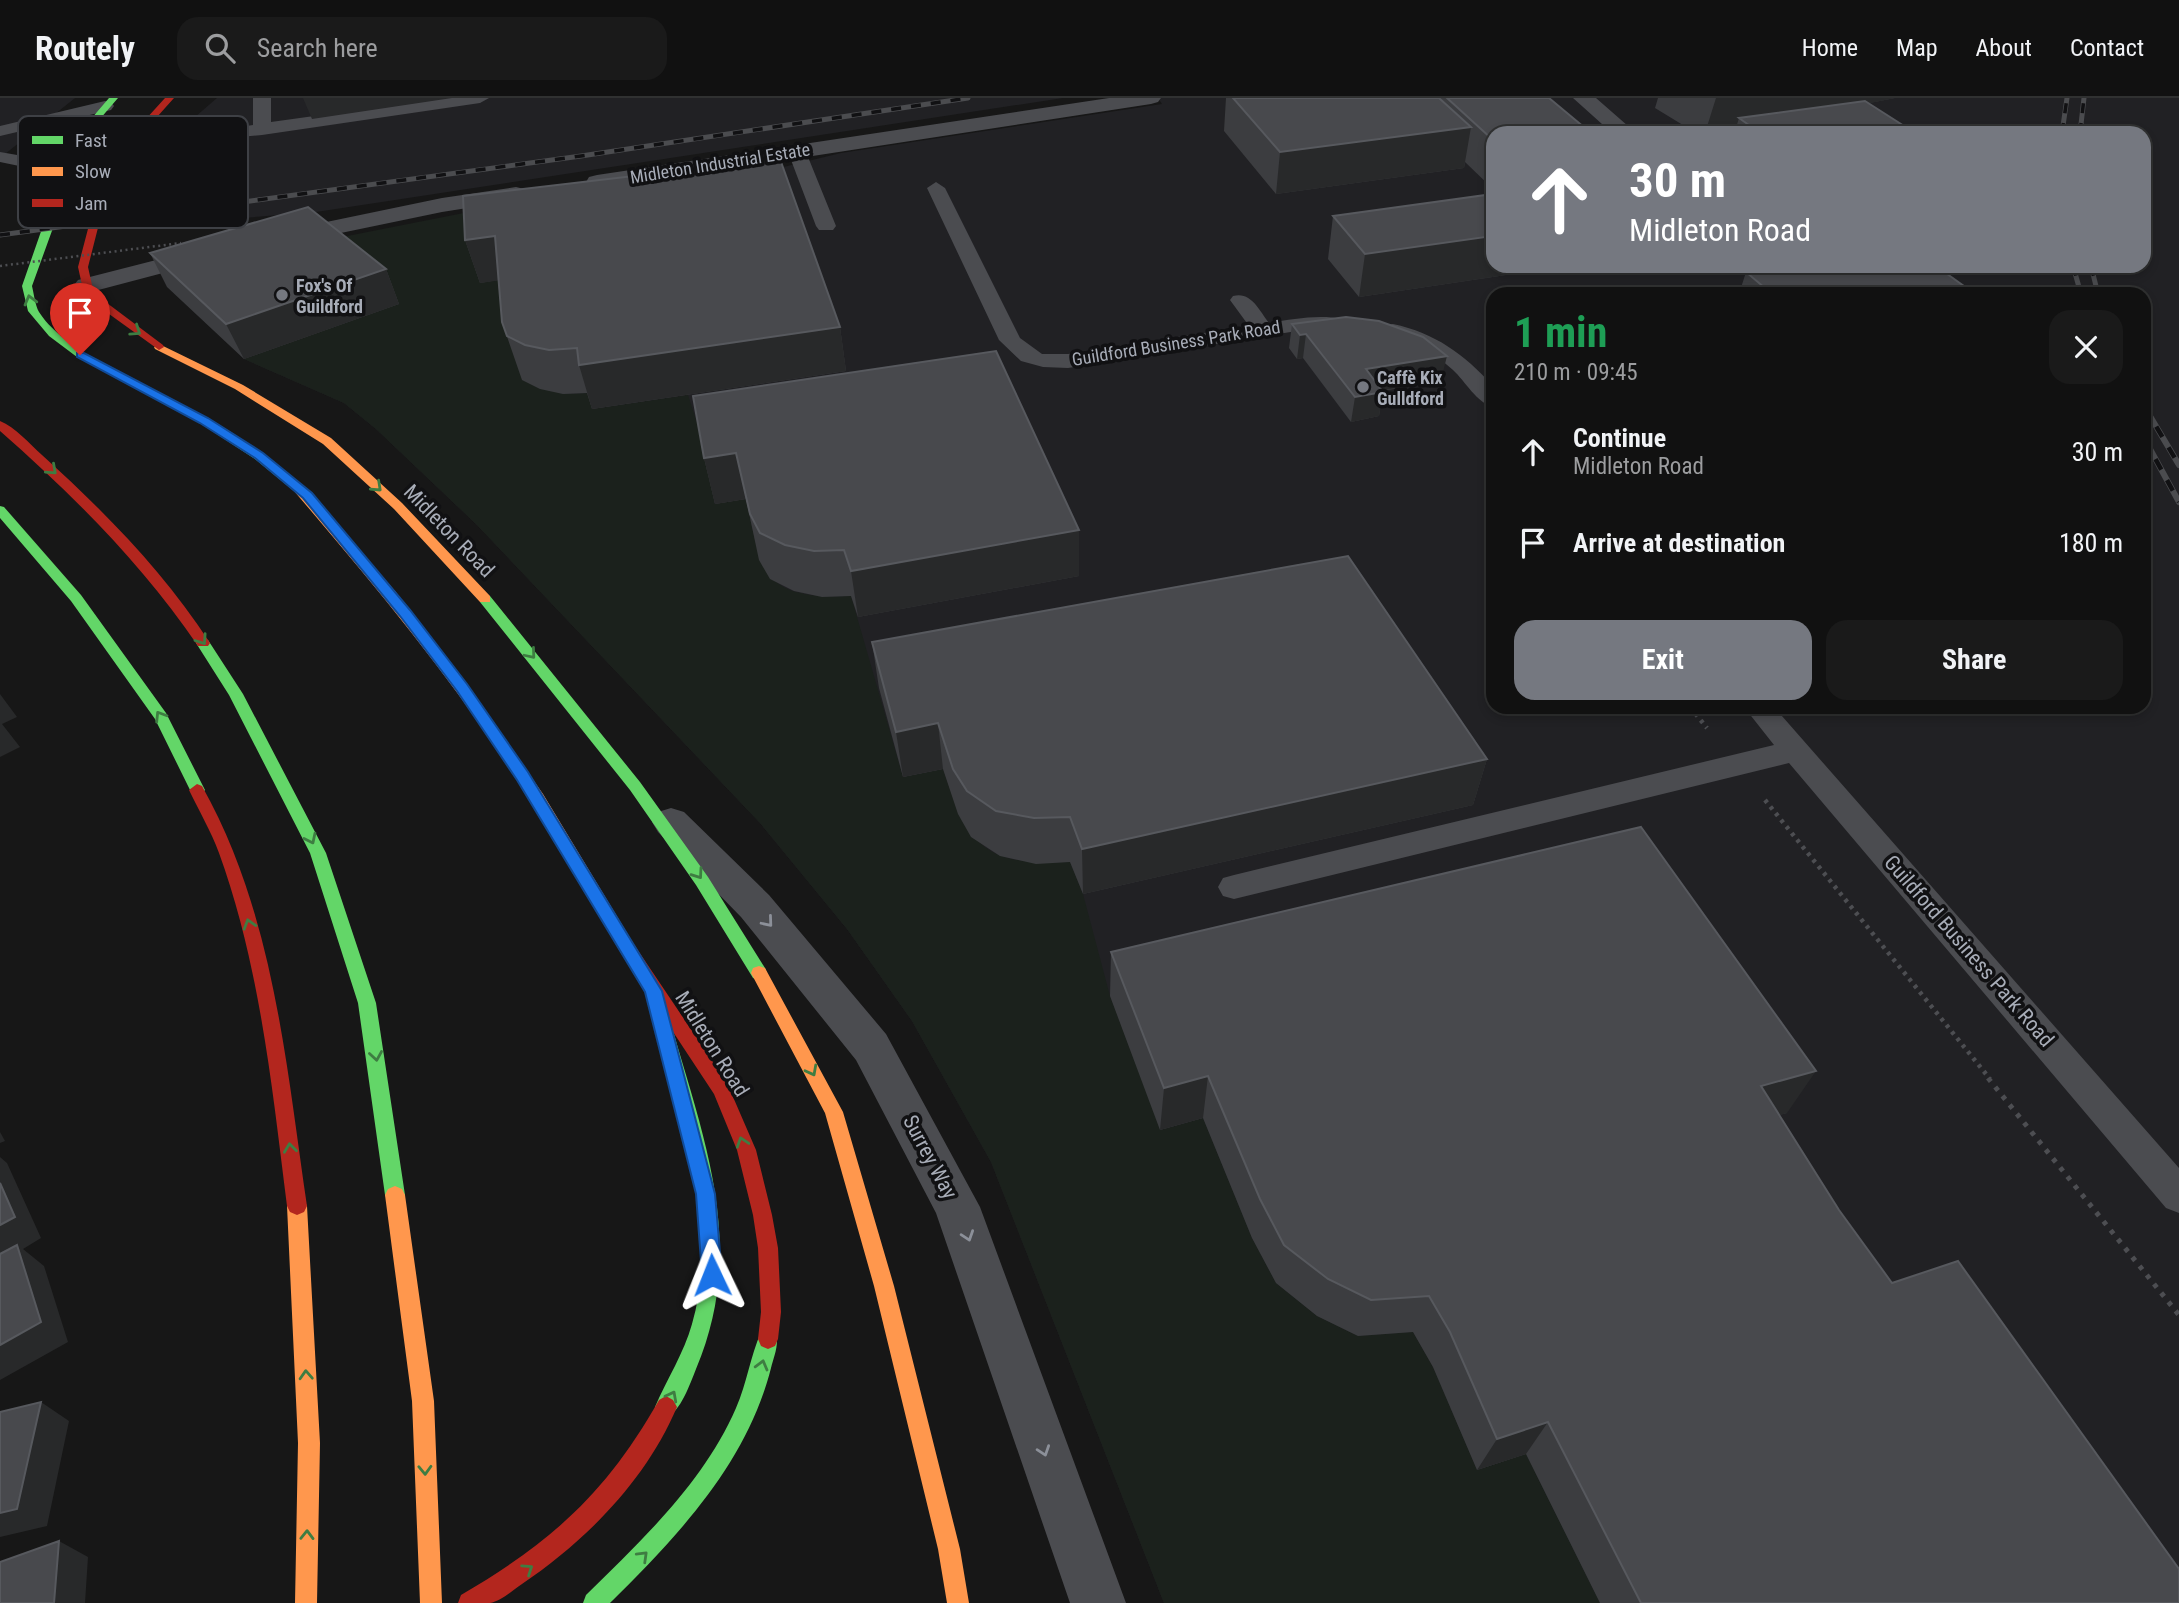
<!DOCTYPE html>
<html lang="en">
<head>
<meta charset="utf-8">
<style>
	:root { --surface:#111; --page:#1a1a1a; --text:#f1f3f6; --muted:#9c9d9f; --line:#303131; --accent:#757880 }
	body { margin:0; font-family:"Roboto Condensed",sans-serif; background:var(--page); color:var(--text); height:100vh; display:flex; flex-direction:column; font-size:26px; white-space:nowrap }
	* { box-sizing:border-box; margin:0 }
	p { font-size:23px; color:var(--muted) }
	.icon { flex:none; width:38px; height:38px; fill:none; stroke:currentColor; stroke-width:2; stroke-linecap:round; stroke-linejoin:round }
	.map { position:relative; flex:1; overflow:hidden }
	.details { position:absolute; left:1486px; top:189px; width:665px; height:427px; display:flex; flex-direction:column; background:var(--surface); border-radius:21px; box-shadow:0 4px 10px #0003,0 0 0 2px var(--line) }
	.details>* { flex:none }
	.hud { position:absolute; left:1486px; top:28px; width:665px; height:147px; border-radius:21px; box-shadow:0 4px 10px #0003,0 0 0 2px var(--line); background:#757880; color:#fff; overflow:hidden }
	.pin { position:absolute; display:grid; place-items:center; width:60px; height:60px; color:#fff; margin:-72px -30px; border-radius:50% 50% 50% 0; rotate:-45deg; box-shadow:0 0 7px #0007 }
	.pin .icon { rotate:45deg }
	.me { position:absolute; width:77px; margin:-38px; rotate:358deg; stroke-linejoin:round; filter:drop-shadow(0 0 5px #0008) }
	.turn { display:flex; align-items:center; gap:24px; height:147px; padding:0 28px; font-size:32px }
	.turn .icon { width:91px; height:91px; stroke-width:2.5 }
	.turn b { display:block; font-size:49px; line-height:60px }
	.round { display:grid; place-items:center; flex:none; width:74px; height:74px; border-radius:21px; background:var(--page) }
	.summary { display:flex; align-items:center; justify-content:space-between; height:119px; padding:0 28px }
	h1 { font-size:42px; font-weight:700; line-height:52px; color:#1e9e55 }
	.button { display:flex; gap:14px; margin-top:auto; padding:14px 28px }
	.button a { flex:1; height:80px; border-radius:21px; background:var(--accent); color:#fff; font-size:28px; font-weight:700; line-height:80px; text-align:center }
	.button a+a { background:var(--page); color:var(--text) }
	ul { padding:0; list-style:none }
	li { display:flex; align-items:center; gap:21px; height:91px; padding:0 28px }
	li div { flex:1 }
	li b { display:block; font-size:26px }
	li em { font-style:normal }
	header { display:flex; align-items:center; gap:42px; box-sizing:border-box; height:98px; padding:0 35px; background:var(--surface); border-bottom:2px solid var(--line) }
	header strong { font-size:33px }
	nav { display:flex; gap:38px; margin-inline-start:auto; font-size:24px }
	.search { width:490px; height:63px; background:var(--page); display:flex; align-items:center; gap:18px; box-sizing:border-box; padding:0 24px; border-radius:21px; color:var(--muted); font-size:26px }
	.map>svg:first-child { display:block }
	.built { fill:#212124; fill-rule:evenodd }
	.green { fill:#1b211c }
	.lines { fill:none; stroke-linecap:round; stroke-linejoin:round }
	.path-far2 { stroke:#4d4e52; stroke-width:2.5; stroke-dasharray:2 3.5; stroke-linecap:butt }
	.path-far1 { stroke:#4d4e52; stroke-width:4.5; stroke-dasharray:3.5 5; stroke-linecap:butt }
	.path { stroke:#4d4e52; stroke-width:5; stroke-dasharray:4.5 7; stroke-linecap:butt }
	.lane { fill:#4b4c50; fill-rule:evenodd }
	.street { fill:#4b4c50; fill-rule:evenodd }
	.fast { fill:#63d668; fill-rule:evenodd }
	.slow { fill:#ff974d; fill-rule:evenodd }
	.jam { fill:#b3261e; fill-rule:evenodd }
	.rail-far1-casing { stroke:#4b4c4f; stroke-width:5 }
	.rail-casing { stroke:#4b4c4f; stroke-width:6 }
	.rail-far1 { stroke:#111113; stroke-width:3.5; stroke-dasharray:10; stroke-linecap:butt }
	.rail { stroke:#111113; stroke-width:4.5; stroke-dasharray:12; stroke-linecap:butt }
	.path-bridge { stroke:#4d4e52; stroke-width:2.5; stroke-dasharray:2 3.5; stroke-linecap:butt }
	.wall { fill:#3c3d40 }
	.shaded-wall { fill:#28292a }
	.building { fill:#48494d; stroke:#57595e; stroke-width:2 }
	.oneway { stroke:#3e7d42 }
	.oneway2 { stroke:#8c9099 }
	.route { fill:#1a73e8; stroke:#114b97; stroke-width:2 }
	.poi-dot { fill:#757880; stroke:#111113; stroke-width:2.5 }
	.labels { text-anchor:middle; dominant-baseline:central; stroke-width:7; stroke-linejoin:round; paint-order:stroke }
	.far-street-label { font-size:18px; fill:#a8adb8; stroke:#111113 }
	.far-poi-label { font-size:18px; font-weight:bold; fill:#a8adb8; stroke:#111113; text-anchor:start }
	.street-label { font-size:21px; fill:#a8adb8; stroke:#111113 }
	.key { fill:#111113; stroke:#3e4045; stroke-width:2 }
	.key-label { font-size:19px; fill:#a8adb8 }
</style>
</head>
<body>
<header>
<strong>Routely</strong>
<div class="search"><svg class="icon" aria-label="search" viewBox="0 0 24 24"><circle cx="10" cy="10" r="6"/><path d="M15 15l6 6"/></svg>Search here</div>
<nav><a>Home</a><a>Map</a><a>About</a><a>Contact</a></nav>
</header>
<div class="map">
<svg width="2179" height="1505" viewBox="0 0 2179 1505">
	<rect width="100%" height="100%" fill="#171717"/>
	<path class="built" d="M0 0H75L0 60Z
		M217 0H1063L316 114 144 128 168 71 144 63Z
		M1158 0H2179V1505H1164L991 1064 912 923 847 831 760 725 477 427 376 331 344 305 244 261 767 73 841 55 1162 6ZM1493 35H2144V168H1493ZM1493 196H2144V609H1493Z"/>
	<path class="green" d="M484 111 480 184 509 181 563 296 590 295 593 311 688 297 703 343 715 406 746 401C762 476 763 502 851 498L903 679 943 671C969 749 984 768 1070 764L1083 796 1110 898 1161 1032 1203 1020 1252 1140 1276 1185 1317 1218 1358 1238 1413 1234 1433 1269 1477 1372 1526 1356 1600 1505H1164L991 1064 912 923 847 831 760 725 477 427 376 331 344 305 244 261 398 206 322 143Z"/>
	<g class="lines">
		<path class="path-far2" d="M223 119 246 120
			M168 126 169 120 190 118"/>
		<path class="path-far1" d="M1690 609 1707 630
			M1765 702 1990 981"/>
		<path class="path" d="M1988 980 2179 1217"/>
		<path class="lane" d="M253 0H271V24L444 0H489L480 5 262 37 207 42 204 38 207 34 253 27Z
			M105 3 111 4 114 8 111 12 0 38V28Z
			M797 49 806 54 836 128 833 132H819L816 128 788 54Z
			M0 54 40 61 72 75 74 79 65 85 29 70 0 64Z
			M936 84 945 90 1020 240 1042 256H1068L1249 228 1230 202 1233 198C1251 193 1259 212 1269 225 1292 221 1319 216 1343 221L1346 226 1343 231 1297 233 1068 270 1043 269 1021 263 999 242 927 90Z
			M1393 226C1435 235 1464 256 1493 288V309C1477 305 1465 283 1453 272 1433 254 1411 243 1385 237L1382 232 1385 227Z
			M1744 609H1774L2179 1070V1115L2166 1110 1789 665 1234 801 1223 798 1218 789 1223 780 1234 777 1774 647Z"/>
		<path class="street" d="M1109 0H1161L1158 4 1151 6 597 91 589 89 586 84 589 79 597 77Z
			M1573 0H1596L1636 35H1612Z
			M516 89 524 91 528 96 524 101 442 114 283 147 274 145 271 140 274 135 283 133 442 100Z
			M207 149 216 151 219 156 216 161 87 195 78 192 74 187 78 182Z
			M671 710 684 714 769 797 886 936 980 1109 1126 1505H1070L936 1115 856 962 741 819 658 734 652 724 658 714Z"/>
		<path class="fast" d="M109 0H118L87 36 32 188C34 196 35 207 39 214 67 258 160 294 206 319 241 339 272 362 302 387V393H294L255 361 200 325 77 259 49 238 28 213 22 188 60 79 79 35Z
			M0 408 4 409 81 497 166 615 205 692 202 696H192L155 621 71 503 0 420Z
			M485 497 490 498 640 684 708 779 765 870 767 875 765 880 759 882 753 880 696 787 630 692 480 504V498Z
			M203 540 208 542 243 596 326 755 376 905 405 1097 402 1103 395 1106 388 1103 385 1097 358 905 310 755 229 597 196 545Z
			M659 908 665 910 668 915C702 1038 749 1145 696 1271 690 1286 681 1313 666 1320L659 1316 655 1309C667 1281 684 1255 692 1226 722 1123 677 1013 650 915L653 910Z
			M768 1231 775 1234C780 1245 774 1258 771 1270 747 1365 678 1438 610 1505H583L586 1497C642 1442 704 1384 736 1310 747 1285 750 1259 761 1234Z"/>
		<path class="slow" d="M159 246 243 287 331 340 402 405 490 498V504H480L394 411 323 346 235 291 155 251 154 249Z
			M298 386 302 387 395 493 467 587 543 696 633 845 635 850 633 855H621C592 804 564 753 532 704 462 593 379 492 294 393L292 390Z
			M759 868 765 870 843 1014 894 1188 960 1451 969 1505H947L938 1451 874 1188 825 1015 751 875 753 870Z
			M395 1088 402 1091 405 1097 434 1303 442 1505H420L412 1303 385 1097 388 1091Z
			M297 1099 304 1102 307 1108 320 1345 317 1505H295L298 1345 287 1108 290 1102Z"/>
		<path class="jam" d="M165 0H174L114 67 88 169 92 187 99 199 163 247 164 249 159 252 91 203 82 187 78 169 105 66Z
			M0 323C15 329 30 346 42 357 104 413 164 474 210 545L208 548H198C142 466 74 398 0 333Z
			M197 686 202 688C274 816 286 966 307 1108L304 1114 297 1117 290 1114 287 1108C272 989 260 868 219 755 211 733 199 713 189 692Z
			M627 843 633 845 727 985 756 1052 772 1117 778 1150 781 1214 778 1241 775 1248 768 1251 761 1248 758 1241 761 1214 758 1150 753 1117 737 1052 714 996 621 855 619 850 621 845Z
			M666 1298 673 1302 677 1309C646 1382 587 1442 522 1486 513 1492 501 1503 490 1505 480 1505 468 1505 458 1505L461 1497C552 1444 607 1394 659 1302Z"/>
		<g class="rail-far1-casing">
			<path id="rail-far1" d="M2062 35 2067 0
				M2080 35 2084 0
				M0 137 581 58 968 0
				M2073 168 2081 196
				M2091 168 2098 196"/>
		</g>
		<g class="rail-casing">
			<path id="rail" d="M2144 308 2179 367
				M2144 340 2179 404"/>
		</g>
		<use href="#rail-far1" class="rail-far1"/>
		<use href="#rail" class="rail"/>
		<path class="path-bridge" d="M0 168 181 145"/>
	</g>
	<path class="wall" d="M1226 0H1549L1493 35V91L1465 64 1464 70 1276 96 1224 33Z
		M1658 0H1895L1869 5 1915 35H1734L1735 33 1726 35H1696L1655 10Z
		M1333 118 1493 168H1567L1359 199 1328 161Z
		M465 142 840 229 846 273 592 311 587 295 563 296 540 291 522 282 502 224 498 182 480 185Z
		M150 155 386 171 399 206 244 261 167 189Z
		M1746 174 1975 196H1739Z
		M1292 226 1441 282 1383 293 1379 318 1351 324 1303 260 1297 261 1289 250Z
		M704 360 1079 478 858 519 851 498 822 499 794 493 770 481 759 462 746 401 715 406Z
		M872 544 1487 661 1473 707 1083 796 1070 764 1036 766 1000 758 971 739 958 716 943 671 903 679 879 590Z
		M1111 854 1787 1015 1779 1017 1839 1112 1892 1185 2179 1505H1600L1526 1356 1477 1372 1433 1269 1413 1234 1358 1238 1317 1218 1276 1185 1252 1140 1203 1020 1160 1032 1110 898Z"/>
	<path class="shaded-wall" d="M303 0H452L312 21Z
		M1716 0H1895L1752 29 1739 20 1735 33 1726 35H1705Z
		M1471 29 1464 70 1276 96 1280 54Z
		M495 138 509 181 480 185 465 142Z
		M1493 138V168H1567L1359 199 1365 156Z
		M386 171 399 206 244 261 226 226Z
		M840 229 846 273 592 311 579 267Z
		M1306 236 1303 260 1297 261 1300 237Z
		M1447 258 1441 282 1362 296 1366 271Z
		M1383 294 1379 318 1351 324 1355 299Z
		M736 355 746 401 715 406 704 360Z
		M1079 432V478L858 519 851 473Z
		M0 596 17 619 2 626 20 649 0 659Z
		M938 625 943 671 903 679 896 634Z
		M1487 661 1473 707 1083 796 1082 751Z
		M1816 973 1787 1015 1733 1030 1761 988Z
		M1208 978 1203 1020 1160 1032 1164 990Z
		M0 1034 5 1043 0 1045Z
		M0 1059 7 1065 41 1140 23 1151 44 1168 68 1244 0 1282Z
		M41 1304 69 1323 47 1428 0 1439V1415Z
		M1548 1324 1526 1356 1477 1372 1497 1341Z
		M59 1443 88 1459 85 1505H54Z"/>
	<path class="building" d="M1233 0H1439L1471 29 1280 54Z
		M1447 0H1549L1591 35H1493V42Z
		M1865 3 1915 35H1760L1739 20Z
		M780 61 840 229 579 267 577 250 549 252 525 247 507 238 502 224 495 138 465 142 463 98Z
		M1493 96V138L1365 156 1333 118Z
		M308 109 386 171 226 226 150 155Z
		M1785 168H1936L1975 196H1772L1746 174Z
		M1346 219 1379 223 1423 239 1447 258 1366 271 1383 294 1355 299 1306 236 1300 237 1292 226Z
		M996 253 1079 432 851 473 844 452 814 453 785 447 760 435 750 416 736 355 704 360 693 298Z
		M1348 458 1487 661 1082 751 1070 719 1034 720 996 713 967 693 953 671 938 625 896 634 872 544Z
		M1641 729 1816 973 1761 988 1839 1112 1892 1185 1958 1163 2179 1471V1505H1641L1548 1324 1497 1341 1450 1234 1429 1198 1371 1202 1328 1181 1284 1147 1260 1101 1208 978 1164 990 1111 854Z
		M0 1085 15 1119 0 1127Z
		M17 1147 41 1224 0 1247V1156Z
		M41 1304 17 1411 0 1415V1314Z
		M59 1443 54 1505H0V1464Z"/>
	<defs><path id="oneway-chevron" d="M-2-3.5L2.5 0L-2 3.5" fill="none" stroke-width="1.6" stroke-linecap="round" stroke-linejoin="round" transform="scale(1.75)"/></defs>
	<g class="oneway">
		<use href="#oneway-chevron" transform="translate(30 202) rotate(-105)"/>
		<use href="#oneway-chevron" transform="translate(136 233) rotate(34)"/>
		<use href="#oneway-chevron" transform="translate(52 372) rotate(42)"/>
		<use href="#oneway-chevron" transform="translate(377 389) rotate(43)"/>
		<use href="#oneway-chevron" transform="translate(202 542) rotate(56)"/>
		<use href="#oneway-chevron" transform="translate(531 556) rotate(50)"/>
		<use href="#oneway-chevron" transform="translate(160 618) rotate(-122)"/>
		<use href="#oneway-chevron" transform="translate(311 741) rotate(64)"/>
		<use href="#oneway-chevron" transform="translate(698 776) rotate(55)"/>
		<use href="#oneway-chevron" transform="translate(249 826) rotate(-107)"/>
		<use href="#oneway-chevron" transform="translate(376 958) rotate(81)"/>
		<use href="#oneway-chevron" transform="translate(812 973) rotate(62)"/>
		<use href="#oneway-chevron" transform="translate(742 1044) rotate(-108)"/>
		<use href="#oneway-chevron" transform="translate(290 1050) rotate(-97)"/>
		<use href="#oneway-chevron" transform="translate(762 1267) rotate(-75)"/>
		<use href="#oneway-chevron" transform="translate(306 1277) rotate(-93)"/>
		<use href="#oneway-chevron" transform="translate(672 1298) rotate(-62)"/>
		<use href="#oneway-chevron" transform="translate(425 1372) rotate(88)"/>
		<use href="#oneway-chevron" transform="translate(307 1437) rotate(-89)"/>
		<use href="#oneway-chevron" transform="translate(643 1458) rotate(-44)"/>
		<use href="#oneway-chevron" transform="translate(528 1471) rotate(-34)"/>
	</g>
	<g class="oneway2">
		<use href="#oneway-chevron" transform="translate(768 824) rotate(50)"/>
		<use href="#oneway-chevron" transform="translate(968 1138) rotate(71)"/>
		<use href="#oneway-chevron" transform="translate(1044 1353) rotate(71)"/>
	</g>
	<path class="route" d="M77 255H84L208 320 263 355 312 395 410 512 467 586 528 674 662 893 715 1096 722 1177 719 1184 712 1186 705 1184 702 1177 696 1096 645 894 517 682 457 593 400 518 303 400 255 360 200 325 77 259Z"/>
	<g class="poi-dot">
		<circle cx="282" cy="197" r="7"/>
		<circle cx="1363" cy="289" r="7"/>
	</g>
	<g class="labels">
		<g class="far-street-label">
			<text transform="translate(720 65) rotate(-9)">Midleton Industrial Estate</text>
			<text transform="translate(1176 245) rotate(-9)">Guildford Business Park Road</text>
		</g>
		<g class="far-poi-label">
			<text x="296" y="187">Fox's Of<tspan x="296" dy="21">Guildford</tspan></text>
			<text x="1377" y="279">Caffè Kix<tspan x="1377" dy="21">Gulldford</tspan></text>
		</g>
		<g class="street-label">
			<text transform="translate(449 433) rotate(46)">Midleton Road</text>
			<text transform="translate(1969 853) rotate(49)">Guildford Business Park Road</text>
			<text transform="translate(712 946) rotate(58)">Midleton Road</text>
			<text transform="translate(930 1059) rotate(62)">Surrey Way</text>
		</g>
	</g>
	<rect x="18" y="18" width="230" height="112" rx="10" class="key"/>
	<rect x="32" y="38" width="31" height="8" fill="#63d668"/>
	<rect x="32" y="69" width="31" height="9" fill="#ff974d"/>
	<rect x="32" y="101" width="31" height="8" fill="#b3261e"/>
	<g class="key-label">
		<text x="75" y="49">Fast</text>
		<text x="75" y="80">Slow</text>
		<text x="75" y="112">Jam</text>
	</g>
</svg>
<div class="pin" style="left:80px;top:257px;background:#d93025"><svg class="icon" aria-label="arrive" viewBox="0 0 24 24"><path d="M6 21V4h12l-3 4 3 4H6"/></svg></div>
<svg class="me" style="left:712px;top:1177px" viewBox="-20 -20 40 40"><path d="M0-17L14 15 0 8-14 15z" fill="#1a73e8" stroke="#fff" stroke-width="4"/></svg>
<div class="hud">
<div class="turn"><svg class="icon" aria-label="ahead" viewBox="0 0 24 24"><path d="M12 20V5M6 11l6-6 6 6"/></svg><div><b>30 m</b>Midleton Road</div></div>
</div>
<section class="details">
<div class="summary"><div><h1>1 min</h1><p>210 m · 09:45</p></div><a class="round"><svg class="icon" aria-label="close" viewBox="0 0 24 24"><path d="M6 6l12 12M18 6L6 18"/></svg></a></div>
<ul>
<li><svg class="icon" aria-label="ahead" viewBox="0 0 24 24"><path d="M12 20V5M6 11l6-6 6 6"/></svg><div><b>Continue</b><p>Midleton Road</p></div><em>30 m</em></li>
<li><svg class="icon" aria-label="arrive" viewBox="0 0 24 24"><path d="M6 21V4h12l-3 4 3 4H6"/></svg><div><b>Arrive at destination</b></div><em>180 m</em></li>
</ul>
<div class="button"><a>Exit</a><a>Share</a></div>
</section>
</div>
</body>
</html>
